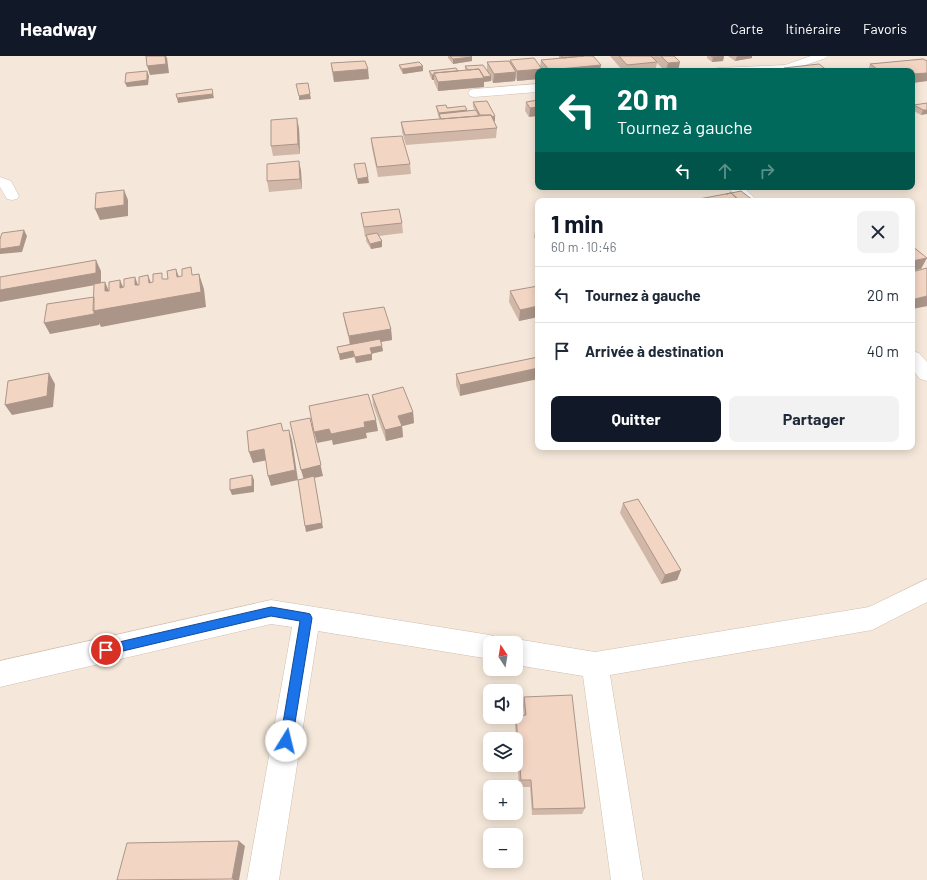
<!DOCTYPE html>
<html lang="fr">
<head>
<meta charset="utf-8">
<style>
	:root { --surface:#fff; --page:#f2f2f3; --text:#1f2937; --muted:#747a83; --line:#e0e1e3; --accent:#111827 }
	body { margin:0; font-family:Barlow,sans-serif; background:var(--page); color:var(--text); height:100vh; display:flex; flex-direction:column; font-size:15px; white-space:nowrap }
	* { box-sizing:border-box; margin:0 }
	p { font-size:13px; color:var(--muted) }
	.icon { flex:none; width:22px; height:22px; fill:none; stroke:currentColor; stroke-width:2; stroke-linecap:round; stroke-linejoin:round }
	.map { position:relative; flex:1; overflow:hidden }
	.panel { position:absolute; left:535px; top:142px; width:380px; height:252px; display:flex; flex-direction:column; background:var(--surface); border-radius:8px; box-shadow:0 2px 10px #0003 }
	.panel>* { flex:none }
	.banner { position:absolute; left:535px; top:12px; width:380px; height:122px; border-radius:8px; box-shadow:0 2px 10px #0003; background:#00695c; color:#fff; overflow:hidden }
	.needle { width:26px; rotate:348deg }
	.fabs { position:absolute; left:483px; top:580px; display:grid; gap:8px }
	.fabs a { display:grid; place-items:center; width:40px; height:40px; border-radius:8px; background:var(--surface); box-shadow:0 2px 10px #0003; font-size:20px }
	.pin { position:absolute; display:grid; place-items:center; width:34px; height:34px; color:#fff; margin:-17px; border:2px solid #fff; border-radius:50%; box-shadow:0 1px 4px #0007 }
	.me { position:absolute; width:44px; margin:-22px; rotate:9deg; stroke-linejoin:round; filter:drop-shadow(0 0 3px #0008) }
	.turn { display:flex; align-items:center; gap:14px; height:84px; padding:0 16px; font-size:18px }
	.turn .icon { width:52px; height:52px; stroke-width:2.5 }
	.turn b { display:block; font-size:28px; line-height:34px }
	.lanes { display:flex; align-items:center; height:38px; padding:0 16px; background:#0003; justify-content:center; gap:20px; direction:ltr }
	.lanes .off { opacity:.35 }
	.round { display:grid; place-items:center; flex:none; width:42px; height:42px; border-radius:8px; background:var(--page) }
	.headline { display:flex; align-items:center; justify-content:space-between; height:68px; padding:0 16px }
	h1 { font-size:24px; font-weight:700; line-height:30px; color:var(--accent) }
	.primary-button { display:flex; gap:8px; margin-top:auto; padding:8px 16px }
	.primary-button a { flex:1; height:46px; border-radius:8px; background:var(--accent); color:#fff; font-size:16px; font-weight:700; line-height:46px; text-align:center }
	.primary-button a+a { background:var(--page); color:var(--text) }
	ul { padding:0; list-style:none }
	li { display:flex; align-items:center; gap:12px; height:56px; padding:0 16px; border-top:1px solid var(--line) }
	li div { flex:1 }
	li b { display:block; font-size:15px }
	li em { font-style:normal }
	header { display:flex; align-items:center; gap:24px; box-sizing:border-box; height:56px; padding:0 20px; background:var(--accent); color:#fff }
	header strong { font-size:19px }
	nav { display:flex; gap:22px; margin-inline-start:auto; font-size:14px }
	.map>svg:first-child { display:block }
	.residential { fill:#f5e8da; fill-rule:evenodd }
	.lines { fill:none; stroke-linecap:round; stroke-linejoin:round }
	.minor-casing { stroke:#d1beb0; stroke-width:1 }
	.minor { fill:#fff; fill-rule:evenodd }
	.wall { fill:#d1b7a8 }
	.shaded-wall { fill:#aa9588 }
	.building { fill:#f3d5c3; stroke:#aa9588 }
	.route { fill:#1a73e8; stroke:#114b97 }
</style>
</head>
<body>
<header>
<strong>Headway</strong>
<nav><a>Carte</a><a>Itinéraire</a><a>Favoris</a></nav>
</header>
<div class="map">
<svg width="927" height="824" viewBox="0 0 927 824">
	<rect width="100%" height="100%" fill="#fdf6ec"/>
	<path class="residential" d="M0 0H927V824H0ZM538 15H912V131H538ZM538 145H912V391H538ZM490 587H516V613H490ZM490 635H516V661H490ZM490 683H516V709H490ZM490 731H516V757H490ZM490 779H516V805H490Z"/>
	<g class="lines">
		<g class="minor-casing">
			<path id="minor" d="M811 0H828L826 2 788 15H712L714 13 718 12 785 9Z
				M538 28V36L474 41 470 40 468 37 470 34 474 33Z
				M0 121 11 125 19 140 17 143 12 144 7 143 0 131Z
				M727 131H743L758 145H742Z
				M912 295 919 297 927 306V325L920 323 912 313Z
				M927 523V546L872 574 610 619 643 824H611L583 620 516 609V587H507L516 583 595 596 869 551Z
				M271 544 490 579 499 582 502 587H490V603L318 575 279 824H247L292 571 271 568 0 631V605Z"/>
		</g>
		<use href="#minor" class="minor"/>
	</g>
	<path class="wall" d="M448 0H471L472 5 453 8 448 2Z
		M559 0H593L600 15H538V23L517 25 516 22 515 25 493 27 491 23V25L484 26V31L438 35 434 26V24H432L430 20 429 15 465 14V10L487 14V6L510 7V4L540 11 541 4 559 3Z
		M610 0H674L678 15H665L657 7 655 15H623Z
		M707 0H724L723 5 712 6 707 2Z
		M728 0H752V2L735 5Z
		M923 3 927 5V25L912 27V15H868L870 8Z
		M331 7 369 23 334 26 332 17Z
		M399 9 423 15 403 18 400 13Z
		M784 12 828 15H752L783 14Z
		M538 44 529 61 525 55 526 46Z
		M473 46 495 65H494L497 72 496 82 406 89 402 76 401 66 439 63 437 55 436 50 467 54V55L475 54 473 51Z
		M927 47 921 59 912 54 914 49Z
		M299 72 300 98 273 100 271 90Z
		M371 82 410 108 411 118 378 121 372 92Z
		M299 105 301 115 302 133 269 136 267 125Z
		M361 157 402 167 403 177 379 180 382 185V191L371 193 366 185V181H365Z
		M538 175V186L534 181 535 176Z
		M912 216 927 250 912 253Z
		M538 230V261L519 265 509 246 510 235Z
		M343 257 391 273 392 284 381 286 383 295 371 298 372 304 356 307 354 301 340 304 337 291 350 288 345 268Z
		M538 301 460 340 456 329V318Z
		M372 339 413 356 414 367 402 370 403 381 386 385 373 349Z
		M623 447 681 514 677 524 661 528 620 457Z
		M524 641 585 752 582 758 532 759 530 731H519L515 668 516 661 524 660 523 649Z"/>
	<path class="shaded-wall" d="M165 0H166L167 2 169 17 150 19 147 10Z
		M724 0 723 5 712 6 713 1Z
		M737 0H752V2L735 5Z
		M472 1V5L453 8V3Z
		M680 6 678 15H666L668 7Z
		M601 9 600 15H549V14Z
		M423 10V15L403 18 402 13Z
		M368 13 369 23 334 26 333 16Z
		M542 13V15H538V23L517 25V15Z
		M147 15 149 20 148 29 127 31 125 27Z
		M516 16 515 25 493 27 494 18Z
		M927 17V25L912 27V18Z
		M432 19H434V24H432Z
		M491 20V25L484 26V31L438 35V26Z
		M213 38 214 42 178 47 177 42Z
		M310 38 311 43 299 44V40Z
		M538 51V60L529 61 530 52Z
		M467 54V59H439V57Z
		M923 54H927V58L921 59Z
		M495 60V65L481 67V62Z
		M297 62 299 72 300 98 298 88Z
		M299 105 301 115 302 133 300 123Z
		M368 121 369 127 358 128 357 123Z
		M124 134 128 144V160L100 164 95 153Z
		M24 174 27 180 22 196 0 198V193Z
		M382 185V191L371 193 370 188Z
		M927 202 921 213 912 215V205Z
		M96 204 101 215V228L0 246V234Z
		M176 213 182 229 177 221Z
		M199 218 204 233 206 251 101 271 99 267V269L50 278 44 267 93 255Z
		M148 219 154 235 149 227Z
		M135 221 141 237 135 229Z
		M120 224 127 240 120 232Z
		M105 226 112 242 105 235Z
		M927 240V250L912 253V248L915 243Z
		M538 250V261L519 265 520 254Z
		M391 273 392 284 350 291 349 280Z
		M382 290 383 295 370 298V292Z
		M353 295 354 301 340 304 339 298Z
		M372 298V304L356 307 355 301Z
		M538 312V323L460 340V329Z
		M49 317 55 328 53 351 12 359 5 349Z
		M413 356 414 367 399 371 398 360Z
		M310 362 323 420 314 422 323 472 306 476 305 470 304 424 301 414Z
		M376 364 378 375 366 377 367 382 333 389 332 384 317 387 314 376Z
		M402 370 403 381 386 385 385 374Z
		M289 374 292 384 298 424 271 430 268 420Z
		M264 393 268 404 253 407 249 396Z
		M252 419 254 424V436L232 439 230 434Z
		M681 514 677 524 661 528 665 519Z
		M239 785 245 790 239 824H233L232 823Z"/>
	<path class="building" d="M146 0H165L166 8 147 10Z
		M450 0H471L472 1 453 3Z
		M561 0H584L563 2Z
		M584 0H593L601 9 549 14 541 4Z
		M619 0H651L657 6 627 9Z
		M661 0H674L680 6 668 7Z
		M711 0H724L713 1Z
		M534 2 542 13 517 15 510 4Z
		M923 3 927 5V17L912 18V15H880L870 8Z
		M365 5 368 13 333 16 331 7Z
		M509 5 516 16 494 18 487 6Z
		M419 6 423 10 402 13 399 9Z
		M819 8 828 15H788L784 12Z
		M483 9 491 20 484 21 479 13 468 14 465 10Z
		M456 12 458 15 434 17V19H432L429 15Z
		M479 13 484 22 438 26 434 17Z
		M782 13 784 15H752Z
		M147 15V24L125 27 126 17Z
		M308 27 310 38 299 40 296 28Z
		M212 33 213 38 177 42 176 38Z
		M538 44V51L530 52 526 46Z
		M487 45 495 60 492 61 491 59H480L473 46Z
		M927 47V54H923L914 49Z
		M446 49 447 52 465 50 467 54 439 57 436 50Z
		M476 54 479 60 441 63 439 58Z
		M491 59 497 72 405 79 401 66Z
		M297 62 298 88 271 90V64Z
		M402 80 410 108 377 111 371 82Z
		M299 105 300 123 267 125V108Z
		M365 107 368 121 357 123 354 108Z
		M124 134V149L95 153 96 137Z
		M741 135 754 145H740L731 137 726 138Z
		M731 137 740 145H688Z
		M399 153 402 167 364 171 361 157Z
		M24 174 20 190 0 193V183L2 177Z
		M538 175V180L535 176Z
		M377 177 382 185 370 188 366 179Z
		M912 190 927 202 912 205Z
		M96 204V217L0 234V221Z
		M191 211 192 219 199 218 201 236 93 255 94 228 105 226V235H109V226L120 224V232L124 231V223L135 221V229H139V221L148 219 149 227 153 226V218L162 217V223H168L167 215 176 213 177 221 182 220V213Z
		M927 212V240L915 243 912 240V216Z
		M538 230V250L520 254 510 235Z
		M94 241V258L44 267 47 248Z
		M384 251 391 273 349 280 343 257Z
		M380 283 382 290 370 292 372 298 355 301 353 295 339 298 337 291Z
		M538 301V312L460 329 456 318Z
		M49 317 47 340 5 349 8 325Z
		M403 331 413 356 398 360 402 370 385 374 372 339Z
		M368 338 376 364 364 366 365 371 331 378 329 373 314 376 309 350Z
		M310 362 321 409 301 414 290 366Z
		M281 367 283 375 289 374 295 414 268 420 264 393 249 396 247 375Z
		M252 419V430L230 434V423Z
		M314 420 322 467 305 470 298 424Z
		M638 443 681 514 665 519 623 447Z
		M572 639 585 752 533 753 531 724H521L516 660 526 659 524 641Z
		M239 785 232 823 117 824 127 787Z"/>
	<path class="route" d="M271 551 306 557 310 558 312 562 292 685 290 689 286 691 282 689 280 685 300 565 271 560 106 599 102 598 100 594 102 590 106 589Z"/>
</svg>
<div class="fabs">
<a><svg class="needle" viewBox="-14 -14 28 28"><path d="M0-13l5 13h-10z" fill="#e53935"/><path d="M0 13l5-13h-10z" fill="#747a83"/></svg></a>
<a><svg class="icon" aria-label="sound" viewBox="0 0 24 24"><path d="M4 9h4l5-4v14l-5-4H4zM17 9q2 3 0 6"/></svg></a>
<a><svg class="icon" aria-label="layers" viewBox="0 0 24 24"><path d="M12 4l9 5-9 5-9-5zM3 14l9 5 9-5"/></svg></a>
<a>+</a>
<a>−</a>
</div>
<div class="pin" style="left:106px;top:594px;background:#d93025"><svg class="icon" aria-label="arrive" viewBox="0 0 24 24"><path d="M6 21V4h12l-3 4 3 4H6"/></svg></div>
<svg class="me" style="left:286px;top:685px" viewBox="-20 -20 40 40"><circle r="19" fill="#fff"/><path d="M0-13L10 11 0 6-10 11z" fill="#1a73e8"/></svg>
<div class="banner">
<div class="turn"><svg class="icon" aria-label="left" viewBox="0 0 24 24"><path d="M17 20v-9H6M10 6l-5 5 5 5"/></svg><div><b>20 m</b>Tournez à gauche</div></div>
<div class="lanes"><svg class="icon" aria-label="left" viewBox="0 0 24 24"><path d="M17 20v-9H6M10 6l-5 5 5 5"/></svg><svg class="icon off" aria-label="ahead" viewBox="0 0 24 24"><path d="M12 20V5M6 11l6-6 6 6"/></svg><svg class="icon off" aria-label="right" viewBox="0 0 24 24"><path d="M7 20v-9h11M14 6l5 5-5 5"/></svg></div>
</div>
<section class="panel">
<div class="headline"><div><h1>1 min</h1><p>60 m · 10:46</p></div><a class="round"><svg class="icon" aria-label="close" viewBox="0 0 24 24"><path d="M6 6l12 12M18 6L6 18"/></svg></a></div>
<ul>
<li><svg class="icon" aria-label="left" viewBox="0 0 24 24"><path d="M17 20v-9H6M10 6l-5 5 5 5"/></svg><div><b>Tournez à gauche</b></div><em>20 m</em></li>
<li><svg class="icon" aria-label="arrive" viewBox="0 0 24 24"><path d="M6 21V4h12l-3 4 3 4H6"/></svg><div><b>Arrivée à destination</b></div><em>40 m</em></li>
</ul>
<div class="primary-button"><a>Quitter</a><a>Partager</a></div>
</section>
</div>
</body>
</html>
